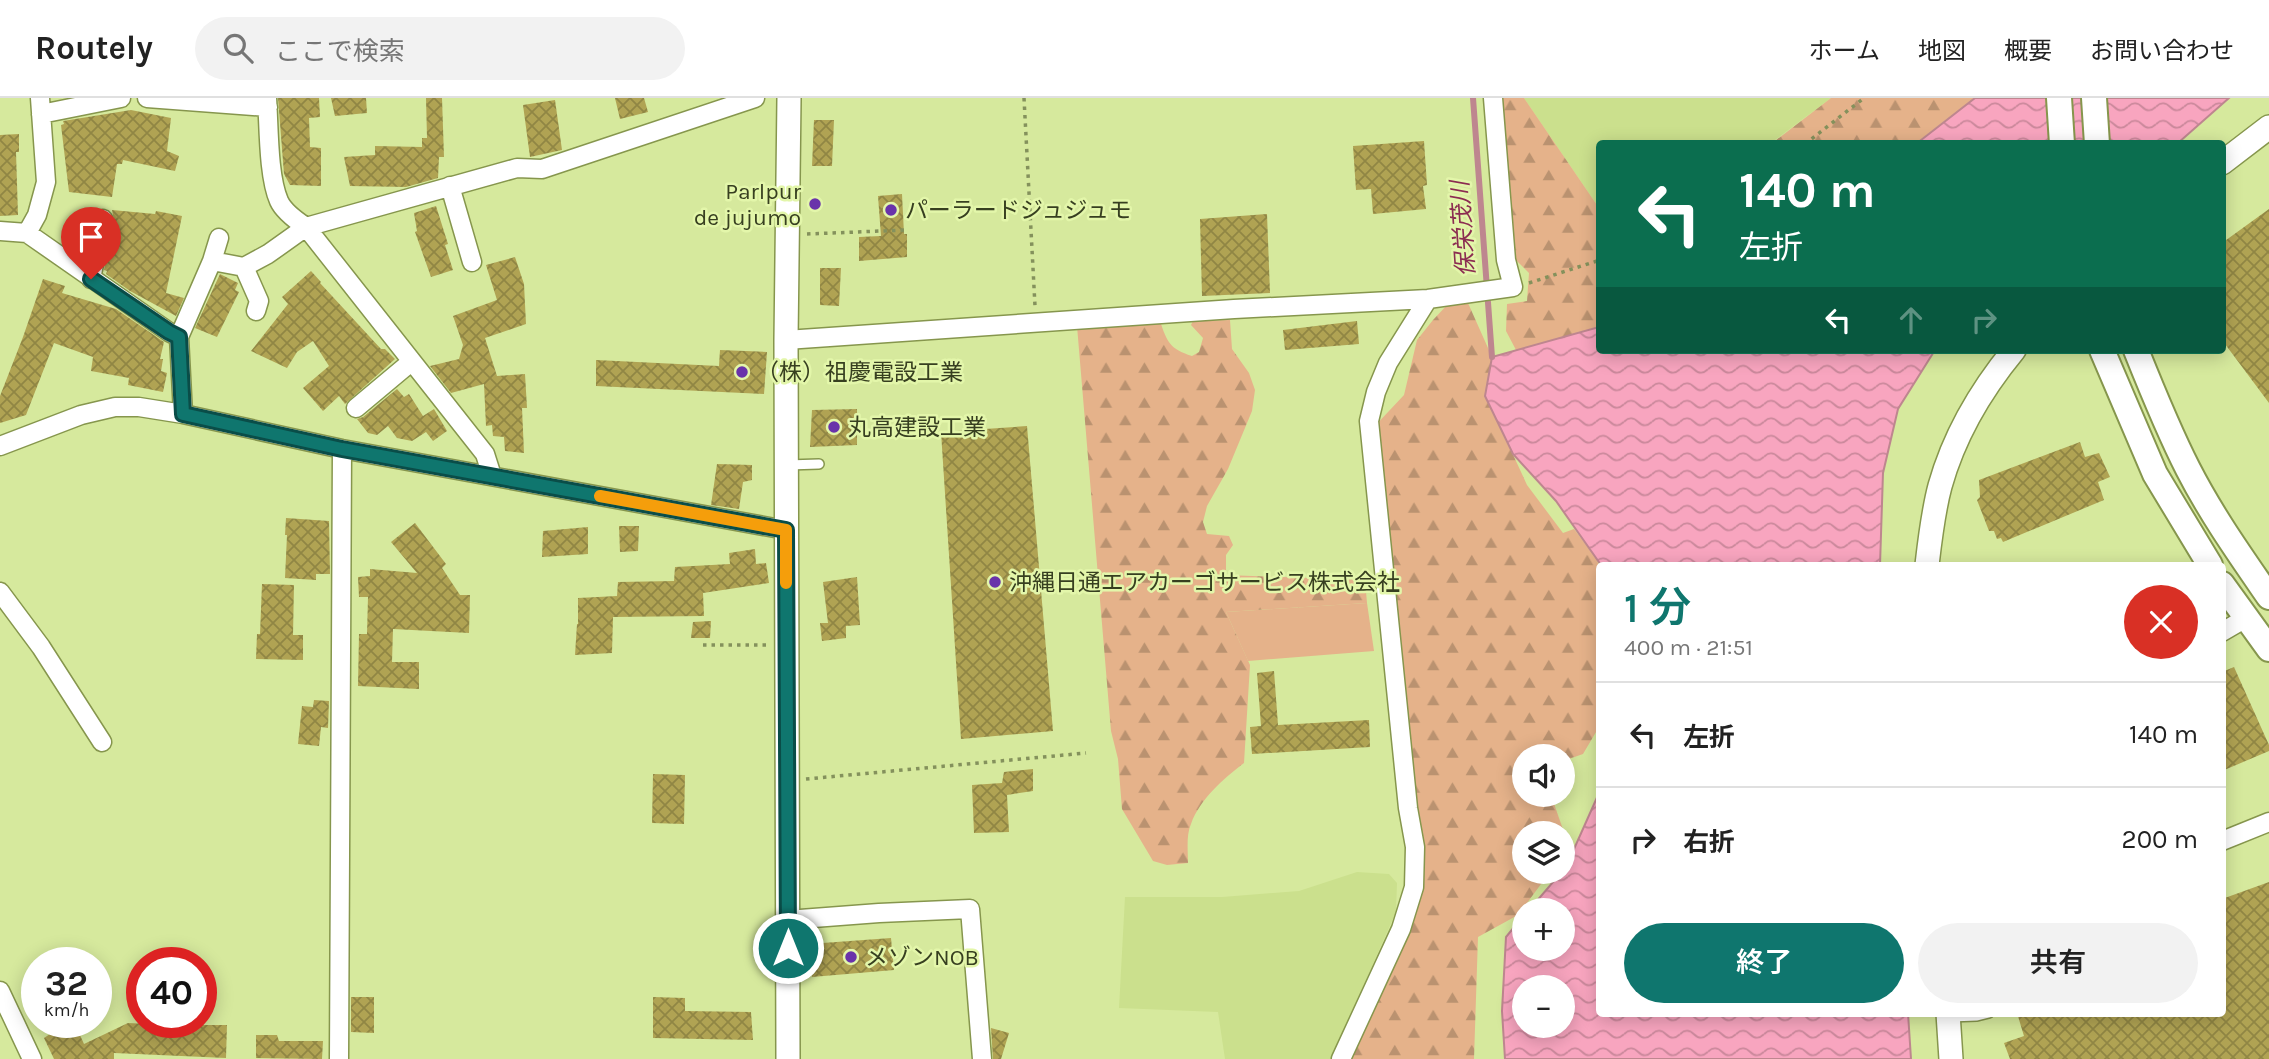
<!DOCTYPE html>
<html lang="ja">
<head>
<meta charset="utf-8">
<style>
	:root { --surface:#fff; --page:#f2f2f2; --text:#222; --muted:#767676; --line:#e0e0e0; --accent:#0f766e }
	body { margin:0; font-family:Karla,"Noto Sans JP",sans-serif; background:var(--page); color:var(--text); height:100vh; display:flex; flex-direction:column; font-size:26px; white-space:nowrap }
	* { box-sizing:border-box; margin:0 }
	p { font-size:23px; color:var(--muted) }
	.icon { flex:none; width:38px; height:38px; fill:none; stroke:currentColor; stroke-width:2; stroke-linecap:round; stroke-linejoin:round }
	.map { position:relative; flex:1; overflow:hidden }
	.details { position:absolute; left:1596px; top:464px; width:630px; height:455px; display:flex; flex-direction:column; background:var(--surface); border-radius:7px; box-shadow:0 4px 18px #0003 }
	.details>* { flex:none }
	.top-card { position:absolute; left:1596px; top:42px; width:630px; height:214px; border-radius:7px; box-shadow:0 4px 18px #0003; background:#0b6e4f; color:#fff; overflow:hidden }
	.fabs { position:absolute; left:1512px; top:646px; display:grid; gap:14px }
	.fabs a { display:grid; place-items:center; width:63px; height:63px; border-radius:50%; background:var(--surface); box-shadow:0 4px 18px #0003; font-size:35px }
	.speed { position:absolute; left:21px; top:849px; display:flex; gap:14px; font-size:35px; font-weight:700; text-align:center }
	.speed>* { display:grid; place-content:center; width:91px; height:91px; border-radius:50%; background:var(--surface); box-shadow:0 4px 18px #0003; line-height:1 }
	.speed small { font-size:18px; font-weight:400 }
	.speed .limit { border:10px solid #d22; background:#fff; color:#111 }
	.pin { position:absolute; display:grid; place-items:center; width:60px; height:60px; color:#fff; margin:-72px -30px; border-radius:50% 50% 50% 0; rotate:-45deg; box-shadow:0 0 7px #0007 }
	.pin .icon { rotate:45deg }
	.me { position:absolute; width:77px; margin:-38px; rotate:0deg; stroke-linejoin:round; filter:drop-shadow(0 0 5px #0008) }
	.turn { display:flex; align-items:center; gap:24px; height:147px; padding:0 28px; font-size:32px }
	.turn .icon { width:91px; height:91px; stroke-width:2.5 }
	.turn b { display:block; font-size:49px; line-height:60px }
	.lanes { display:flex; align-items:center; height:66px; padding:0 28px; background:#0003; justify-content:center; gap:35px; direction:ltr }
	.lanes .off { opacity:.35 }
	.round { display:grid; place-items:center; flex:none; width:74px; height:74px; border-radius:37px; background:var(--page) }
	.headline { display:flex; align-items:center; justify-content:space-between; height:119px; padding:0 28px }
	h1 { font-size:42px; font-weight:600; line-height:52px; color:var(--accent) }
	.primary-button { display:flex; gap:14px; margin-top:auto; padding:14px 28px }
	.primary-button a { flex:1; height:80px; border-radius:42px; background:var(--accent); color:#fff; font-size:28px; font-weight:600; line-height:80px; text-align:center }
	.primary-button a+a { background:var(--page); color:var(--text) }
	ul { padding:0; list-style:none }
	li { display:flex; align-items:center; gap:21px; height:105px; padding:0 28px; border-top:2px solid var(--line) }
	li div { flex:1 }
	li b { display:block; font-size:26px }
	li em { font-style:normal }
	header { display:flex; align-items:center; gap:42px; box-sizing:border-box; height:98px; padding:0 35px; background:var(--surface); border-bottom:2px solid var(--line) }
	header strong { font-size:33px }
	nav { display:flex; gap:38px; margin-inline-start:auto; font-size:24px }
	.search { width:490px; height:63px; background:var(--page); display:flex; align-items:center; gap:18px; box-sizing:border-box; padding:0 24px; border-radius:38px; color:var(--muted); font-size:26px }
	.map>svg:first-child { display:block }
	.built { fill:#cbe08d }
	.green { fill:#e5b28a }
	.forest { fill:url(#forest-firs) }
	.water { fill:url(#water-waves); stroke:#be868f; stroke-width:2; fill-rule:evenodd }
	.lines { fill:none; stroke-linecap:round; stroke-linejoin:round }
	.stream { stroke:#be868f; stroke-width:6 }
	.building { fill:url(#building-cross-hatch) }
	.service-casing { stroke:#86964d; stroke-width:12 }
	.minor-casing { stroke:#86964d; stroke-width:21 }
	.tertiary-casing { stroke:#86964d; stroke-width:26 }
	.secondary-casing { stroke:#86964d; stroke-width:28 }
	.path { stroke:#84915c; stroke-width:3.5; stroke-dasharray:3.5 5; stroke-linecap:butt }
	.service { stroke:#fff; stroke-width:9 }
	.minor { stroke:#fff; stroke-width:18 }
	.tertiary { stroke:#fff; stroke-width:23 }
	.secondary { stroke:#fff; stroke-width:24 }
	.route-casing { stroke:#0a4d48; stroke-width:18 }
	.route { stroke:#0f766e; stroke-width:12 }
	.slow { stroke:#f59e0b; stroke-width:12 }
	.poi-dot { fill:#6933aa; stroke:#e3f6aa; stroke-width:2.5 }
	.labels { text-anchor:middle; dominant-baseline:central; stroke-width:5; stroke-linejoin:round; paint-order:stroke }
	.poi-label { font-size:23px; fill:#373f20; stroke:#e3f6aa; text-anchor:start }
	.water-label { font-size:24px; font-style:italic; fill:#8b2d51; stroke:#e3f6aa }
</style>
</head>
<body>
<header>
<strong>Routely</strong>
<div class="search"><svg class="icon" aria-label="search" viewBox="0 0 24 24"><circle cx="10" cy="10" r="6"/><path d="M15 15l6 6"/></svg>ここで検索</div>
<nav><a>ホーム</a><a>地図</a><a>概要</a><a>お問い合わせ</a></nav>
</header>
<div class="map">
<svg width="2269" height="961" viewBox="0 0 2269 961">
	<defs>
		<pattern id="forest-firs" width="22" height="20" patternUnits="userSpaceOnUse" patternTransform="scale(1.75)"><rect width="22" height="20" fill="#e5b28a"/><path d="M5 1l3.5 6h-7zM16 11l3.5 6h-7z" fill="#ba9270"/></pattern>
		<pattern id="water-waves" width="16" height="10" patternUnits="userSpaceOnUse" patternTransform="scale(1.75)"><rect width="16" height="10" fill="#f8a5bf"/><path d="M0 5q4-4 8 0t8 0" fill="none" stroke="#ca889b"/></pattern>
		<pattern id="building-cross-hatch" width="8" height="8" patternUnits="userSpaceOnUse" patternTransform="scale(1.75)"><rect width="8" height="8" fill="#b0a353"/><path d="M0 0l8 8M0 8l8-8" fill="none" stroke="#908644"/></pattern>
	</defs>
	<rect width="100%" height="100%" fill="#d6e99d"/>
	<path class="built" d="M1524 0H1831L1771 45 1600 46 1599 110Z
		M1357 774 1389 776 1397 785 1396 814 1331 961H1225L1218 914 1119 910 1125 799H1222L1299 793Z"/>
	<path class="green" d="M1367 505 1374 553 1248 563 1226 514Z"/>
	<path class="forest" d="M1503 0H1524L1599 110V229L1516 252 1506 233 1507 206 1527 203 1529 175 1513 159Z
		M1831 0H1975L1916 45 1771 46Z
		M1468 205 1492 259 1486 298 1527 387 1563 435 1574 431 1597 461 1600 474 1599 629 1583 656 1563 663V658H1524L1523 696 1551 697 1566 740 1563 746V735H1524V774H1550L1518 817 1478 839 1474 961H1349L1417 793 1373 330 1404 297 1417 242 1433 222 1448 206Z
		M1230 222 1232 251 1249 275 1255 292 1252 313 1228 371 1207 408 1203 424 1207 436 1229 438 1233 447 1226 457V477L1365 482 1367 505 1226 514 1250 567 1244 665C1223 681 1200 701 1191 726 1186 737 1188 753 1188 765L1167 767 1153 763 1122 711 1118 661 1111 633 1077 228 1160 223C1167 244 1170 251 1192 258L1199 254 1203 240 1191 227 1193 223Z"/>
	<path class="water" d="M1975 0H2229L2178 45 1916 46Z
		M1599 229 1600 252H1935L1898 311 1883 375 1880 467H1601L1556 403 1513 356 1485 298 1492 259Z
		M1599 695 1600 915H1908L1911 961H1505L1502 913 1506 839 1524 817V850H1563V812H1529L1566 769ZM1524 889H1563V928H1524Z"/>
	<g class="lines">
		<path class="stream" d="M1473 0 1492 259"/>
	</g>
	<path class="building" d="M278 0H319L320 19 309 20 310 49 321 50V88L290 87 284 76Z
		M331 0H366L367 15 335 18Z
		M426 0H442L444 59H439L438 80 406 89 350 88 344 59 375 57V48L422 49V40H427Z
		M615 0H644L648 14 620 21Z
		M555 2 562 52 530 59 523 7Z
		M131 12 171 20 167 53 179 58 175 73 123 62 122 66H117L112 99 69 94 61 27 64 26 63 23Z
		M814 22H834L832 68H812Z
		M19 36V54H16L18 117 0 118V37Z
		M1424 43 1427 87 1423 88 1426 111 1373 116 1371 91 1356 92 1353 48Z
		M902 96 904 136H907V159L859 163V139L881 138 878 98Z
		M436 108 448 146 445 147 453 172 431 179 415 134 417 133 414 115Z
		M2269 111V305L2222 242V145Z
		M112 112 155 116 156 113 182 118 166 195 184 200 176 218 130 193 106 176 107 173 104 172 114 123Z
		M1267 116 1270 195 1202 198 1200 121Z
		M515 159 524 186 526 226 485 240 497 278 525 276 527 310H522L524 355 505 353 504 339 493 338 492 327 486 328 484 286 451 295 430 268 459 261 463 247 453 218 497 202 486 167Z
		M820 170H841L839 208 820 207Z
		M311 173 321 184 320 185 381 251H385L395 261 345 306 339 298 323 313 303 290 329 268 313 243 297 254 287 270 251 253 288 206 282 199Z
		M220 176 238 185 235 192 239 194 217 239 195 230Z
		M43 181 65 188 62 195 116 211 164 244 160 261H163L161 273 167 275 163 294 128 287 129 280 91 273 93 259 54 245 26 317 0 325V298L23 239Z
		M1357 223 1359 246 1285 252 1283 232Z
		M720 252 767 254 764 296 596 288V262L719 268Z
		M397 291 404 299 409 296 423 318 434 311 447 333 433 343 426 334 412 343 397 340 388 328 377 337 368 335 357 321 363 319Z
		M857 311V347L810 349 812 312Z
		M1027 328 1053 633 961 641 941 334Z
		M2080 344 2085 359 2099 355 2110 379 2098 384 2104 402 2003 444 2001 440 1997 441 1994 433H1989L1977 402 1980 399 1979 382Z
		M717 366 752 367V382L743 384 739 411 711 407Z
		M286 420 329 423 330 476H316V482L285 480 287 437H285Z
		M415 425 446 466 442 470 460 497H470L469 535 393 531 392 564H419V591L358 588 359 536H367L368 499H359L358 479 370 478V471L417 475 391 444Z
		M619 428H639L638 453 620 454Z
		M588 429V456L542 459 543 433Z
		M755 451 756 466 766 465 769 485 703 495 704 518 613 519 612 555 575 557 577 526H578V500L617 498 618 484 674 483 675 469 730 466 729 455Z
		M857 479 860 527 846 528V540L822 543 820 525H828L823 484Z
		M262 486 294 487 293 537H303V562L256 561 257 536H260Z
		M711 523 710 540H691L693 524Z
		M2234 569 2269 647V653L2222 673V574Z
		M1274 573 1278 627 1369 622 1370 649 1252 656 1250 629 1261 628 1257 575Z
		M314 602 329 603 328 630 321 629 319 648 298 646 302 608 313 609Z
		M1033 671V693L1007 697 1009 734 974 735 972 687 1002 685 1004 674Z
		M653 676 685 677 684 726 652 725Z
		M2269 784V961H2010L2004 945 2024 938 2017 915H2222V801Z
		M891 840 894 872 812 879 809 846Z
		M351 899H374V935L351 934Z
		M653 899 685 900V913L751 914 753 942 653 940Z
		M45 924H61L64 930 75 926 84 946 128 925 169 927H227L226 960 114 955V961H54L44 940 50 936Z
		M991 930 1009 935 1001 961H993Z
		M256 937H277L279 943H323L322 961 256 960Z"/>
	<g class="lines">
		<g class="service-casing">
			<path id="service" d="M788 367 819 366
				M1950 919 1977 918 1989 915"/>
		</g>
		<g class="minor-casing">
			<path id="minor" d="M147 0 268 9
				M267 0C269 28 268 78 279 103 284 114 297 123 306 129L485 356 492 378
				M41 16 121 0
				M450 88 472 164
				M0 133 27 135 37 117 46 84 40 0
				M27 135 169 234 179 239 183 316
				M212 163 219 140
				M244 169 259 203 256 213
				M91 181 103 121
				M179 239 212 163 244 169 268 156 306 129 517 70 542 71 755 0
				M786 242 1234 211 1428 201 1513 189 1506 162 1493 0
				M356 310 411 264
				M0 348 81 317 115 309H139L183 316 342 351 786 432
				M0 494 41 549 102 644
				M2222 534 2246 520
				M2222 743 2269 724
				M787 822 879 815 970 811 982 961
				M0 893 32 961
				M339 961 342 351
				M1341 961 1401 831 1414 789 1415 749 1408 710 1369 323 1376 294 1388 265 1428 201"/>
		</g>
		<g class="tertiary-casing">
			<path id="tertiary" d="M2222 65 2269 29
				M1927 467C1930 441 1933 414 1940 388 1954 338 1981 292 2014 252
				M1948 915 1951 961
				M788 961 786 242 789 0"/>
		</g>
		<g class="secondary-casing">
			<path id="secondary" d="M2059 0 2062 46
				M2094 0 2097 46
				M2102 252 2155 376 2210 467
				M2136 252C2152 292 2168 332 2188 371 2211 416 2240 457 2269 499
				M2222 486 2269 551"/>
		</g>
		<path class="path" d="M1024 0 1035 208
			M1805 46 1864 0
			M807 136 906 132
			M1529 185 1600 162
			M703 547H766
			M806 681 1086 655"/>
		<use href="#service" class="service"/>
		<use href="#minor" class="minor"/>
		<use href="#tertiary" class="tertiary"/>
		<use href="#secondary" class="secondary"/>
	</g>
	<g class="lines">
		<g class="route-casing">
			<path id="route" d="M91 181 169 234 179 239 183 316 342 351 786 432 788 850"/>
		</g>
		<use href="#route" class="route"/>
		<path class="slow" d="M600 398 786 432V485"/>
	</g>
	<g class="poi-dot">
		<circle cx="815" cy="106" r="7"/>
		<circle cx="891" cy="112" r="7"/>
		<circle cx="742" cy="274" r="7"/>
		<circle cx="834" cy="329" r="7"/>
		<circle cx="995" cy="484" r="7"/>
		<circle cx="851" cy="859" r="7"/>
	</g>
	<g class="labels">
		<g class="poi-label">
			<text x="801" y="93" text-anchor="end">Parlpur<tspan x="801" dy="26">de jujumo</tspan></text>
			<text x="905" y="112">パーラードジュジュモ</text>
			<text x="756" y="274">（株）祖慶電設工業</text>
			<text x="848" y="329">丸高建設工業</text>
			<text x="1009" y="484">沖縄日通エアカーゴサービス株式会社</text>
			<text x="865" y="859">メゾンNOB</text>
		</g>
		<g class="water-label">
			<text transform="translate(1463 131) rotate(-94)">保栄茂川</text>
		</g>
	</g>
</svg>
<div class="fabs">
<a><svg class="icon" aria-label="sound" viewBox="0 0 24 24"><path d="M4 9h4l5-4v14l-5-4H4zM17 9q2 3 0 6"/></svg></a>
<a><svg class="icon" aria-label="layers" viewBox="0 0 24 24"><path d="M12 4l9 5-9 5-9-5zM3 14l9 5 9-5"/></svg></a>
<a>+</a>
<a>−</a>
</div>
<div class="speed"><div>32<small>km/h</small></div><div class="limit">40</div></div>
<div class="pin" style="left:91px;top:181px;background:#d93025"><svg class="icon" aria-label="arrive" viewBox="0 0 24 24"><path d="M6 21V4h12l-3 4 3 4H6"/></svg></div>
<svg class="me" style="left:788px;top:850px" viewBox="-20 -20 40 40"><circle r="17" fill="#0f766e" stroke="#fff" stroke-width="3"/><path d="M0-11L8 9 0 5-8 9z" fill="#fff"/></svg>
<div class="top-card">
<div class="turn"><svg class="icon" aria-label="left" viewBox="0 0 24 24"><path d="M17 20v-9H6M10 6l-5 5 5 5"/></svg><div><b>140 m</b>左折</div></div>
<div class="lanes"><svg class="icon" aria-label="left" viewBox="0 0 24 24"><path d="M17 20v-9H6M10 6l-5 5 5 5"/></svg><svg class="icon off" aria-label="ahead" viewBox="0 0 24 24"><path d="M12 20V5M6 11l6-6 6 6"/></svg><svg class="icon off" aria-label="right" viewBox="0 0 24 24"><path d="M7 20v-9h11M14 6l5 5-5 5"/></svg></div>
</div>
<section class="details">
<div class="headline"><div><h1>1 分</h1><p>400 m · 21:51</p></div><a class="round" style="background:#d93025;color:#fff"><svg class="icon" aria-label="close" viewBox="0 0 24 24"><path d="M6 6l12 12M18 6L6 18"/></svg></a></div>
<ul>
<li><svg class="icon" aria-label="left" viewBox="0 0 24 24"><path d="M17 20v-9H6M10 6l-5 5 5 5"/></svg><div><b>左折</b></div><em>140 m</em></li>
<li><svg class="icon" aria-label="right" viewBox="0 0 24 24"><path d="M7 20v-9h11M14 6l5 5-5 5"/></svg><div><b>右折</b></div><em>200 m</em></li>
</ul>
<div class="primary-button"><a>終了</a><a>共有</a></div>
</section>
</div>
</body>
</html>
